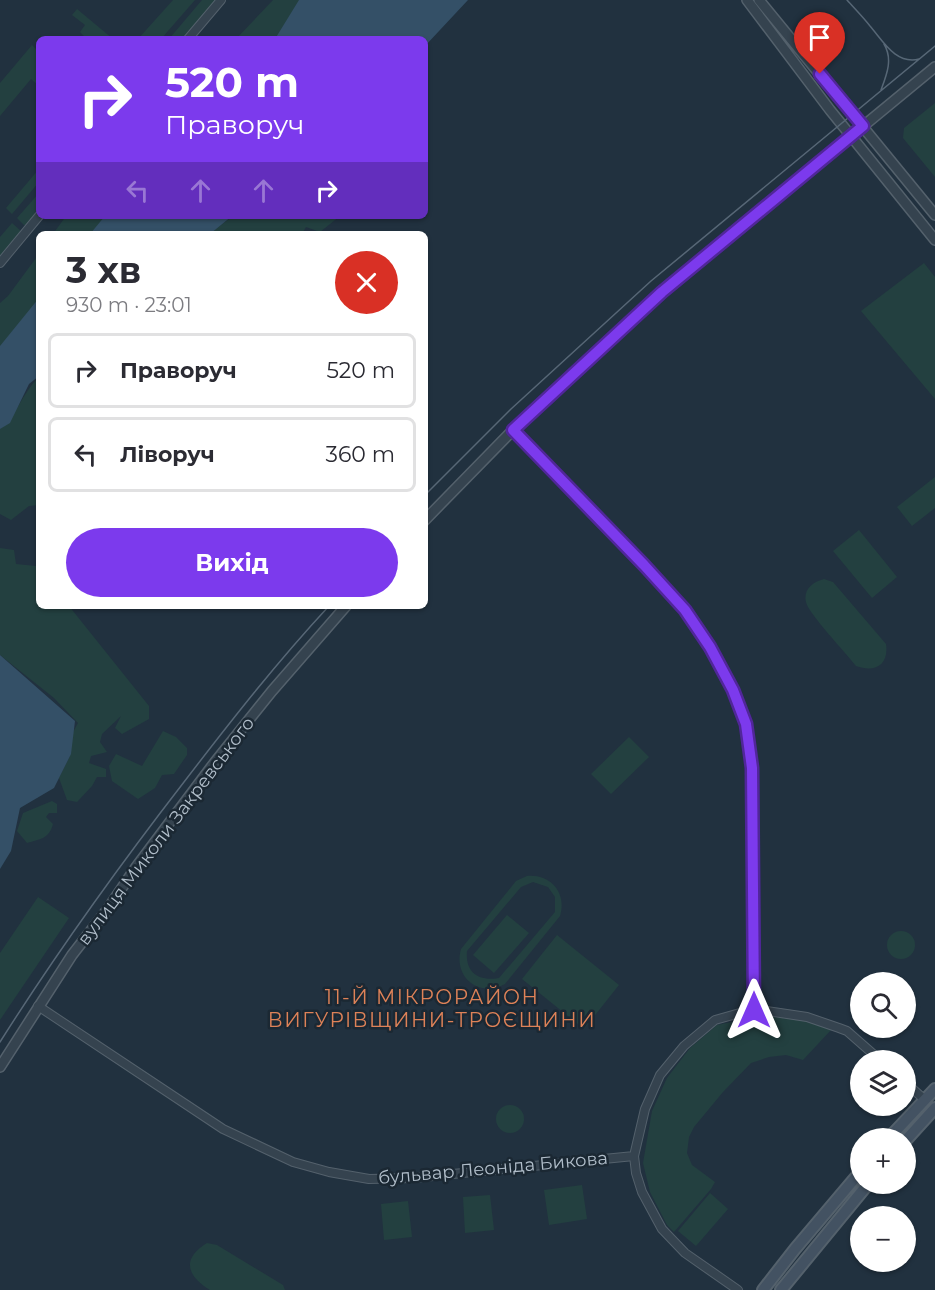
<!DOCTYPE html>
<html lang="uk">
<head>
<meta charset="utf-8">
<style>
	:root { --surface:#fff; --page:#f2f2f3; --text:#2b2b33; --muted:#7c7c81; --line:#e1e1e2; --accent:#7c3aed }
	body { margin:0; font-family:Montserrat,sans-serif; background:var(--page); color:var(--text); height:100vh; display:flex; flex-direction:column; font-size:22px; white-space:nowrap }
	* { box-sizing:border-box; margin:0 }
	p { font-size:20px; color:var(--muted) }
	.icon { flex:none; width:33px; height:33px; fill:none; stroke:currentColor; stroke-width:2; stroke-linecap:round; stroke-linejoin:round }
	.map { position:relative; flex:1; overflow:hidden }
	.drawer { position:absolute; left:36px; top:231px; width:392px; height:378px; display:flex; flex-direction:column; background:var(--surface); border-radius:9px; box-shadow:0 2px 4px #0004 }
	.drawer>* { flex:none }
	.top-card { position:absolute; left:36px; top:36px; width:392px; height:183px; border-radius:9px; box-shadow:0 2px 4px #0004; background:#7c3aed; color:#fff; overflow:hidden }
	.buttons { position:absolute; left:850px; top:972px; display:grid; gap:12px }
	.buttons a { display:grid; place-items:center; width:66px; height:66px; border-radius:50%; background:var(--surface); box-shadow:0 2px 4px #0004; font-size:30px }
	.pin { position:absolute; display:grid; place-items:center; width:51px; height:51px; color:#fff; margin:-62px -26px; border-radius:50% 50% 50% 0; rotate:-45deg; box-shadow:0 0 6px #0007 }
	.pin .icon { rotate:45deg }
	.me { position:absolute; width:66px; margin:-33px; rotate:0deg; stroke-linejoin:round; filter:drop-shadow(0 0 4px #0008) }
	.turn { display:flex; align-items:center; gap:21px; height:126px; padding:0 30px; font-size:27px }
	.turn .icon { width:78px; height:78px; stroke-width:2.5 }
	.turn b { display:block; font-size:42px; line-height:51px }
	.lanes { display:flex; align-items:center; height:57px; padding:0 30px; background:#0003; justify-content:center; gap:30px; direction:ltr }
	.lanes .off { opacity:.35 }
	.round { display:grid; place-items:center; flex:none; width:63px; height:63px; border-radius:32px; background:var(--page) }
	.overview { display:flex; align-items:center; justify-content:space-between; height:102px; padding:0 30px }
	h1 { font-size:36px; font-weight:700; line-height:45px }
	.action { display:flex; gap:12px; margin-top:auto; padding:12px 30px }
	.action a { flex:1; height:69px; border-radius:36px; background:var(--accent); color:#fff; font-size:24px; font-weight:700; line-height:69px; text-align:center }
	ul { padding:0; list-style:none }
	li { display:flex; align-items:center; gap:18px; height:75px; margin:0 12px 9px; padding:0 18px; border:3px solid var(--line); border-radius:9px }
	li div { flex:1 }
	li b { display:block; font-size:22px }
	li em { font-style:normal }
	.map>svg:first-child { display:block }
	.green { fill:#234040; fill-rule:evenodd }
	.water { fill:#345067 }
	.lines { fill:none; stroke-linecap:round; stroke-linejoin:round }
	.minor-casing { stroke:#54616c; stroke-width:10 }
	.tertiary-casing { stroke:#54616c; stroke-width:12 }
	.secondary-casing { stroke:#54616c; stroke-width:14 }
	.minor { stroke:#35434f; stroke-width:8 }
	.tertiary { stroke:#35434f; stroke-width:9 }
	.secondary { stroke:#435262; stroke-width:10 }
	.tram { stroke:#576776; stroke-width:1.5 }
	.route-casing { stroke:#51269a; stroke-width:15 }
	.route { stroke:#7c3aed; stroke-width:10 }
	.labels { text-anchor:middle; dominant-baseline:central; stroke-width:5; stroke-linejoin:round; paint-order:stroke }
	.street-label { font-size:18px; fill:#b1beca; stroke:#1b2833 }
	.neighbourhood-label { font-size:20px; letter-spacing:1.5px; fill:#de8258; stroke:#1b2833 }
</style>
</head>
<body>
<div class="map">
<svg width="935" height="1290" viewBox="0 0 935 1290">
	<rect width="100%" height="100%" fill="#21313f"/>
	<path class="green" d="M173 0H195L161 39H138Z
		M202 0H217L184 39H169Z
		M273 0H313L290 39H236Z
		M77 9 113 39H87L80 32 85 25 72 15Z
		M32 45 39 52V86L31 79 0 116V83Z
		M935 103V177L903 138 904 128Z
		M39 169V182L12 214 6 208Z
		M39 193V212L29 225H24L17 218Z
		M66 216H109L104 234H53Z
		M233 216H340L320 232 306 227 302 234H209Z
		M12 223 22 232 0 258V237Z
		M39 254V324L0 363V303L8 296Z
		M924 263 935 277V399L861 311Z
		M39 377V505L29 506 11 520 0 514V429C17 415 23 392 39 377Z
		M935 477V508L912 526 897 507Z
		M859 530 897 577 872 598 833 551Z
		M0 548 14 550 16 564 36 566 39 570V606H69L149 706V719L122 734 115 728 121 716 102 734 100 742 107 752 91 756 89 763 106 769V777H97L92 786 77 802 67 800 59 778 70 756 66 745 78 723 54 698 0 655Z
		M824 579 833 582 886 644C889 665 875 673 856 666 847 654 808 613 806 602 803 589 813 582 824 579Z
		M163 731 176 737 187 748V755L174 774 162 775 155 788 138 799 112 781 109 766 116 754 142 766Z
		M629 737 649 757 611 794 591 774Z
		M52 801 57 804V813H49L46 817 53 824C49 839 40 839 27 843L17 831 23 813Z
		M527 876C551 874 567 893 560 916L505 984C479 998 453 977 461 949L516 881ZM533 882 548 887 555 897V912L499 978C478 982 465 972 467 951L521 887Z
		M38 897 69 918 0 1020V953Z
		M507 915 529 933 494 973 473 955Z
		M887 945a14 14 0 1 1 28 0a14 14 0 1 1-28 0Z
		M557 935 619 985 584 1029 522 979Z
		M766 1016 806 1021 831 1030 803 1060 786 1055 769 1057 751 1063 723 1092 694 1127 689 1137 687 1153 692 1165 715 1182 711 1189 674 1232 667 1225 650 1192 643 1163 652 1111 667 1078 690 1048 717 1025 757 1017Z
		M496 1119a14 14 0 1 1 28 0a14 14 0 1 1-28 0Z
		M582 1185 587 1219 549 1225 544 1190Z
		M710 1193 728 1209 696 1246 678 1231Z
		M490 1195 494 1230 465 1233 463 1197Z
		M408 1201 412 1237 384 1240 381 1204Z
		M207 1243 217 1245 283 1285 285 1290H210C187 1276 181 1259 207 1243Z"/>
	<path class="water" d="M299 0H468L425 46 424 39H275Z
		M105 216H232L210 234H90Z
		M39 298V376L29 384 10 423 0 429V346Z
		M0 655 75 721 71 754 54 788 20 808 11 851 0 869Z"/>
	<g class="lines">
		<g class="minor-casing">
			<path id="minor" d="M188 39 221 0
				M0 263 39 216
				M513 430 644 565 685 610 710 647 733 690 746 724 752 769 754 1009
				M38 1006 223 1129 293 1162 329 1172 369 1179 413 1178 634 1156
				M906 1083 925 1100
				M738 1290 685 1253 662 1229 642 1192 636 1173 634 1156 645 1109 660 1075 684 1046 715 1020 754 1009 807 1017 839 1028 847 1031 880 1060"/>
		</g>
		<g class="tertiary-casing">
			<path id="tertiary" d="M747 0 830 110 935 240
				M759 0 935 215
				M424 521 513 430 662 292 935 67
				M0 1067 72 955 107 910 136 867 215 762 272 691 346 606"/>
		</g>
		<g class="secondary-casing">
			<path id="secondary" d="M889 1138 935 1089
				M906 1140 935 1108
				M763 1290 795 1249 861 1171
				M781 1290 868 1184"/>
		</g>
		<use href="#minor" class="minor"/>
		<use href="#tertiary" class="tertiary"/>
		<use href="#secondary" class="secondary"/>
		<path class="tram" d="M847 0C855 9 863 17 870 26 883 41 896 65 919 59
			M881 90C887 74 893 59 884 44
			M424 496 511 409 651 281 935 46
			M0 1042C57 952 119 866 184 782 230 722 277 662 329 606"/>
	</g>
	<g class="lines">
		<g class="route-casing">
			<path id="route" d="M754 1010 752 768 746 724 733 690 710 647 685 610 644 565 513 430 662 292 863 126 820 74"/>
		</g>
		<use href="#route" class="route"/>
	</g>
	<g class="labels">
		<g class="street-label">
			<text transform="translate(166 831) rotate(-53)">вулиця Миколи Закревського</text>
			<text transform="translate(493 1168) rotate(-5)">бульвар Леоніда Бикова</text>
		</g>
		<g class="neighbourhood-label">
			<text x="432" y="997">11-Й МІКРОРАЙОН<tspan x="432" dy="23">ВИГУРІВЩИНИ-ТРОЄЩИНИ</tspan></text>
		</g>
	</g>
</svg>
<div class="buttons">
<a><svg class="icon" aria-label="search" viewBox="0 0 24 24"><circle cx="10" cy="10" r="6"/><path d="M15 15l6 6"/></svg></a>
<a><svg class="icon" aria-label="layers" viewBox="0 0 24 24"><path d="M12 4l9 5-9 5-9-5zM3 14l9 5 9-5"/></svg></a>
<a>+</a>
<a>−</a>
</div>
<div class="pin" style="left:820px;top:74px;background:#d93025"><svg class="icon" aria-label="arrive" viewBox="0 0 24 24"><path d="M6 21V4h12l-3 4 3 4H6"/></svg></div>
<svg class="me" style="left:754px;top:1010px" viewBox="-20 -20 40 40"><path d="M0-17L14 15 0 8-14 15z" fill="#7c3aed" stroke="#fff" stroke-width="4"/></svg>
<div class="top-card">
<div class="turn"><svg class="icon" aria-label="right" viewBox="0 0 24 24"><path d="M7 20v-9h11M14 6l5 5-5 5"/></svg><div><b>520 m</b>Праворуч</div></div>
<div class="lanes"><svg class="icon off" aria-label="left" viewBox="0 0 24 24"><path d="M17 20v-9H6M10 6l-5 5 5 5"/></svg><svg class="icon off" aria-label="ahead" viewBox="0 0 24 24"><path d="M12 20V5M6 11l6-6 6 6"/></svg><svg class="icon off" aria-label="ahead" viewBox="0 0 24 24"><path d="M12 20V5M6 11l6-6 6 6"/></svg><svg class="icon" aria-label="right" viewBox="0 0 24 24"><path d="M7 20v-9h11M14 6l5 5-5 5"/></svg></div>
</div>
<section class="drawer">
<div class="overview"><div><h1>3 хв</h1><p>930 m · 23:01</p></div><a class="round" style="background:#d93025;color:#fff"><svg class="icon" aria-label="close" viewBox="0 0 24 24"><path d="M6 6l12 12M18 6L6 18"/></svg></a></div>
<ul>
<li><svg class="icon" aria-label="right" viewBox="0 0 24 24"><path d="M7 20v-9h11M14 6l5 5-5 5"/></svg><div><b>Праворуч</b></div><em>520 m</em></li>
<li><svg class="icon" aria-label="left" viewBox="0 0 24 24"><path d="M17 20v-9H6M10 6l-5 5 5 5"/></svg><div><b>Ліворуч</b></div><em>360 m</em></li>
</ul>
<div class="action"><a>Вихід</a></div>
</section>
</div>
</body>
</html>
